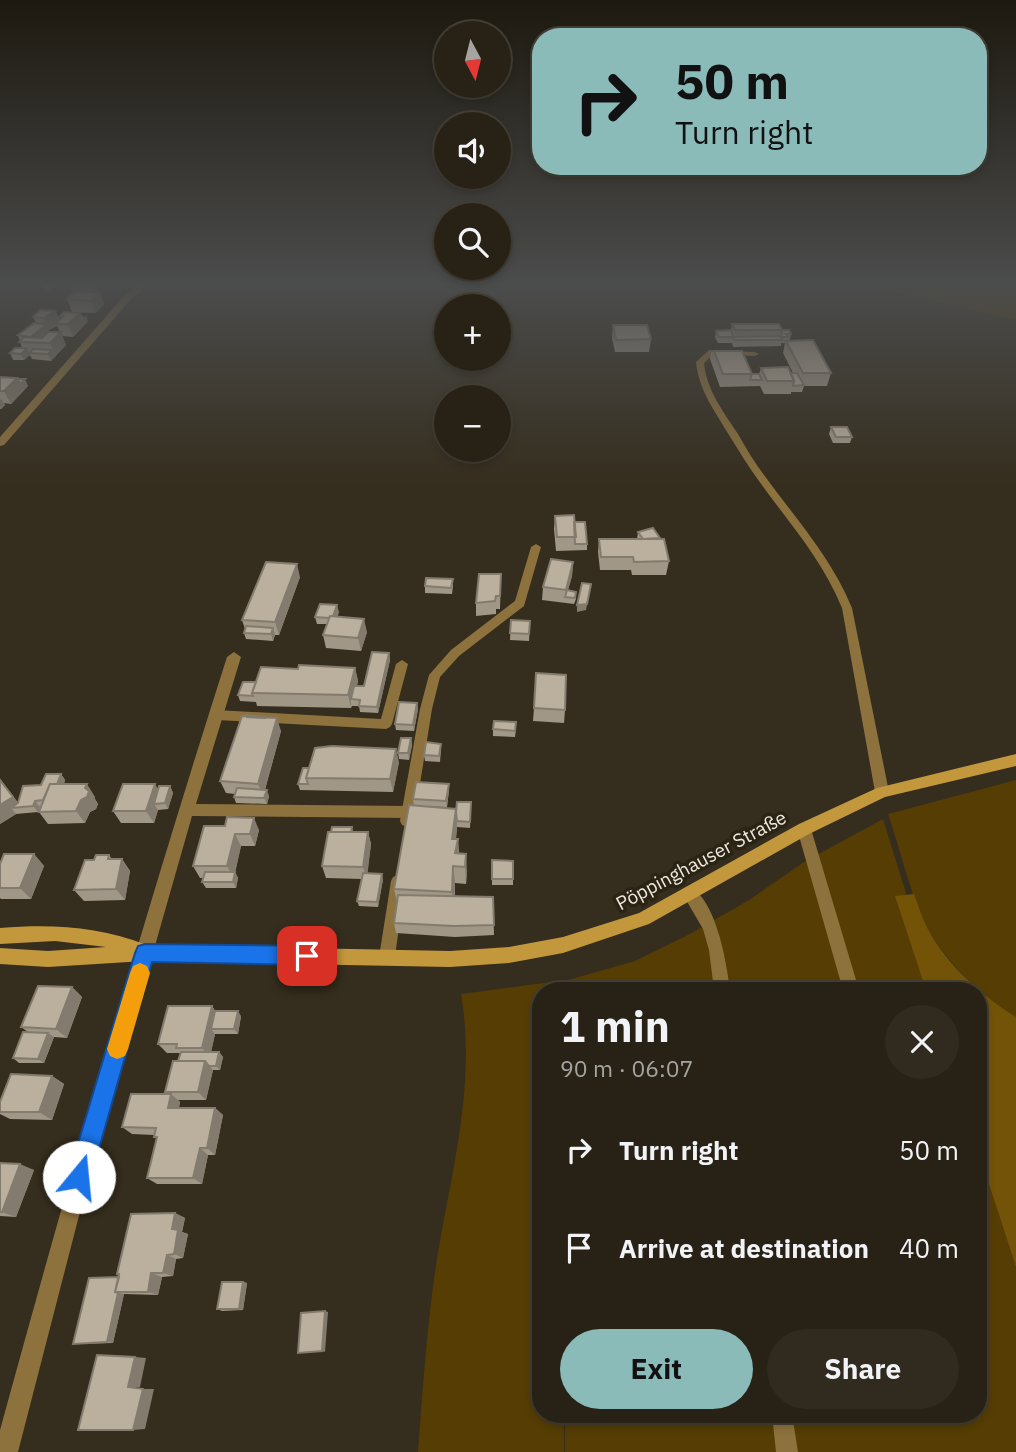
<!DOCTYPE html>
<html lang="en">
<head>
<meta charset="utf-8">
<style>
	:root { --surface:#282216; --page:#302a1f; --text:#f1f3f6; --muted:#a5a4a1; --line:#443f35; --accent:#8bbbb9 }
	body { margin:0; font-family:"IBM Plex Sans",sans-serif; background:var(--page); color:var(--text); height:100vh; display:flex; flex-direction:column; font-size:26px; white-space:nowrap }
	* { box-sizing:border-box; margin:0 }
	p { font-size:23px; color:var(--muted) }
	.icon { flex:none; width:38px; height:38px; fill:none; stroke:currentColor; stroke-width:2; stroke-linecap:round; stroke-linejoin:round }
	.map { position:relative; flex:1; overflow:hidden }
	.panel { position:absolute; left:532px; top:982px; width:455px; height:441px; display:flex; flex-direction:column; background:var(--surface); border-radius:28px; box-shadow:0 4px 10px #0003,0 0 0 2px var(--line) }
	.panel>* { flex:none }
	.guide { position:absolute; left:532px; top:28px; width:455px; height:147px; border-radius:28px; box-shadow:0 4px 10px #0003,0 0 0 2px var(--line); background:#8bbbb9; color:#111; overflow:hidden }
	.needle { width:46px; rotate:173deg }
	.buttons { position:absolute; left:434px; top:21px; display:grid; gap:14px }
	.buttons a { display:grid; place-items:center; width:77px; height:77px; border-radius:50%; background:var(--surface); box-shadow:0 4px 10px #0003,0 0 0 2px var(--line); font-size:35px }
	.pin { position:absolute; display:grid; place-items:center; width:60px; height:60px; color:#fff; margin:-30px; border-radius:14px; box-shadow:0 4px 10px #0006 }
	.me { position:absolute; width:77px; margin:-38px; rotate:17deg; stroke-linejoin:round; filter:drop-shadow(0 0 5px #0008) }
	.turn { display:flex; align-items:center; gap:24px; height:147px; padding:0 28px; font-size:32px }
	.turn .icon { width:91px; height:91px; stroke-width:2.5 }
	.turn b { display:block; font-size:49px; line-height:60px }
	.round { display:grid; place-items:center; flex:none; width:74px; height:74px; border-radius:37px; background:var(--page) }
	.summary { display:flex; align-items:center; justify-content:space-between; height:119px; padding:0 28px }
	h1 { font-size:42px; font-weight:800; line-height:52px }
	.action { display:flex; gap:14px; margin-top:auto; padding:14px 28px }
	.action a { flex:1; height:80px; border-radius:42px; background:var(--accent); color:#111; font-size:28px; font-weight:800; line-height:80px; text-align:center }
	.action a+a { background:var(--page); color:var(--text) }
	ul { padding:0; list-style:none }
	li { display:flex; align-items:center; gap:21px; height:98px; padding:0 28px }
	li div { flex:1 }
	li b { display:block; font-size:26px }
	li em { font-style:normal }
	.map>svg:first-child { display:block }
	.green { fill:#553d04 }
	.forest { fill:#735307 }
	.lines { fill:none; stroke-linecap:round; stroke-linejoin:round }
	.lane { fill:#8d723d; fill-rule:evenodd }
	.street { fill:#8d723d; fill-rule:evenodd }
	.secondary { fill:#c3973c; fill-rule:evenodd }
	.wall { fill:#a19787; fill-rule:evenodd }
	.shaded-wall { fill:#837b6e }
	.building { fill:#bbb09d; stroke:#837b6e; stroke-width:2 }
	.route { fill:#1a73e8; stroke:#114b97; stroke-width:2 }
	.slow { fill:#f59e0b }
	.labels { text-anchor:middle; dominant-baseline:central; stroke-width:7; stroke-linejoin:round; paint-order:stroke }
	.street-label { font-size:19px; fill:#eee9df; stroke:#2b2313 }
</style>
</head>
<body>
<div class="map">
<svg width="1016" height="1452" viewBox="0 0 1016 1452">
	<rect width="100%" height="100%" fill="#352d1d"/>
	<path class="green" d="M873 286H1016V320L889 291Z
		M1016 780V1018C981 996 950 966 929 931 910 896 901 851 888 814Z
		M883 819 936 990H541V1414H564V1452H418C422 1397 426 1341 433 1286 446 1188 478 1094 461 994L568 980 635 961 690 934 749 900 804 862Z
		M978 1151 1016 1267V1452H565V1414H978Z"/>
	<path class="forest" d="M914 894C918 905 922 918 928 929 947 965 982 996 1016 1017V1267L978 1151V990H926L895 896Z"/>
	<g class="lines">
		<path class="lane" d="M709 350 755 352 759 354 755 356 714 354 704 363C707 391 723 411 738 434 746 448 754 462 764 475 796 519 831 557 852 608L889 792 887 796 882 797 877 796 875 792 842 608C822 559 789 523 759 481 748 466 739 451 729 435 715 411 699 391 696 362Z
			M536 544 541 547 524 606 459 656 440 677 432 709 414 821 412 825 407 827 402 825 400 821 420 709 429 675 451 650 515 601 531 547Z
			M402 660 408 664 392 724 390 727 386 729 216 720 210 715 216 710 381 719 396 664Z
			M804 823 809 825 811 829 859 990H843L797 829 799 825Z
			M398 875 403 877 405 881 395 957 392 962 387 964 382 962 379 957 391 881 393 877Z
			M689 887C716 898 727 964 730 990H714L709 950 703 929 682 893 684 888Z
			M772 1414H792L798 1452H776Z"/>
		<path class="street" d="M139 286H148L131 299 4 445 0 446V437L125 295Z
			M234 652 241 657 196 804 408 806 413 807 416 812 413 817 408 818 192 816 89 1177 18 1452H0V1430C71 1171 145 913 227 657Z"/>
		<path class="secondary" d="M1016 754V766L885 797 809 834 649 924 563 953 509 963 450 967 145 961 48 967 0 964V948L48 951 106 947 55 941 0 944V928C51 924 98 926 147 945L450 951 509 947 563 937 639 913 799 824 877 788Z"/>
	</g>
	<path class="wall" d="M42 286H53L50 290 44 289Z
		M70 286H97L104 304 95 313 72 312 67 299 73 294Z
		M55 311 60 319 61 318 60 316 80 314 88 321 73 337 62 336 66 345 51 361 32 359 30 355 24 360H13L10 353 22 348 18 335 36 323 33 317ZM57 326 60 332 40 338 49 330Z
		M732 324 782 330 791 334 790 340 831 373 827 386H804L802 392H791V394H764L760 386 720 387 710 359 711 352H714L752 374H759L761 368 793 373 783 353 785 343H781V346L733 347 732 343H718L715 337 716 331 731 330Z
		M613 325 651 339 649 352H615L612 338Z
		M0 377 17 378 28 386 11 404 4 403 5 405 1 409H0Z
		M831 427 852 437 850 443H833L829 434Z
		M555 516 574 522 587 544V550L556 551 554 529Z
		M638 532 669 561 666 575H632L631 570H600L598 552 599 539H637Z
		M573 562 572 576 568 590 576 599 574 604 542 600 543 587Z
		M501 574 500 609H496V614L476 616V603Z
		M300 577 279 635H275L273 641 246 639 244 633 245 629 242 620Z
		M453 579V586L452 594 425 593V586Z
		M339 612 337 617 367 632 361 651 326 648 323 635 327 624H317L315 617Z
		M511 620 530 621 529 641 510 640Z
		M389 653 390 660 378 713 360 712 359 706H352L351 708 257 706 256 702 240 701 238 695 256 682 298 669 355 668 358 681 357 686H364Z
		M417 703 418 709 414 731 396 730 395 724Z
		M534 708 565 710 564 723 533 721Z
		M266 718 281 731 265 790 269 796 267 804 236 803 234 797 235 794 226 793 220 781Z
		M493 729H516L515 737 493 736Z
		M411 738 412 745 409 760 399 759 398 753Z
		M441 744V750L440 762 425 761 424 755Z
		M399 762 393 792 300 790 298 784 309 768Z
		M61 774 65 780 64 784 95 797V799L98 804 96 809 90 812 85 823 48 824 39 812 41 807 38 812 16 814 0 824V779L18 803 41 785Z
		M155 784 158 790 170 786 173 793 168 809 158 810 154 823H121L113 811Z
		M449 790 447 807 414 806 413 799Z
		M471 802 470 828 457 827 456 839H458L459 853 467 871 466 884 455 883V896L493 897 494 935 455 937 396 933 394 923 397 902 394 889 456 809Z
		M204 826 259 830 255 846H241L235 872 238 878 236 888H206L202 882 204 878H200L193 866Z
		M352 827 353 832H368L371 844 367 873 383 879 378 907 359 906 357 901 362 879 326 878 322 866 331 832Z
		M34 854 44 866 31 899H1L0 898V864Z
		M109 855 112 859H122L130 871 125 900 84 901 74 890 94 860Z
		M492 860 513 861V885H492Z
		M72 987 82 997 67 1038 54 1037 44 1063H19L13 1058 28 1032 21 1027Z
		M212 1006 215 1011 241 1016 238 1034H215L211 1052H219L223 1057 220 1070H213L206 1100H178L180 1102 179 1108H215L223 1115 215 1155H208L202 1184H157L147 1178 157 1139 154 1137V1135L132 1134 122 1127 167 1094 165 1092 178 1061 180 1053H167L158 1044Z
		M52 1076 64 1084 52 1120 10 1119 0 1114V1102Z
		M0 1163 34 1170 16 1217 0 1216Z
		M175 1213 185 1218 182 1232 188 1234 183 1258 176 1259 173 1276 162 1277 158 1295 124 1294 113 1343 73 1344 119 1277V1275L117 1274Z
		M243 1282 247 1283 243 1310 222 1311 217 1309Z"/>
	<path class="shaded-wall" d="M89 286H97L99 292 93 297Z
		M99 292 104 304 95 313 91 301Z
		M55 311 61 323 56 324 57 326 49 330 34 343 31 337 47 324 44 318Z
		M80 313 84 325 73 337 68 324Z
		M86 315 88 321 84 325 82 319Z
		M61 332 66 345 55 356 50 343Z
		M27 348 30 355 24 360 21 354Z
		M52 350 55 356 51 361 48 354Z
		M17 378 20 384 25 379 28 386 11 404 4 391Z
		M1 399 5 405 1 409 0 406V400Z
		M573 562 572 576 566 597H565L566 590Z
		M297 564 300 577 279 635 275 622Z
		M591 584 586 610 577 612V605Z
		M337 605 339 612 334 625 333 618Z
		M364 619 367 632 361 651 358 638Z
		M273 628 275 635 273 641 271 634Z
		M389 653 390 660 378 713 377 707Z
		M355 668 358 681 353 699H351V708L348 695Z
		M417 703 418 709 414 731 413 725Z
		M277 718 281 731 263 796 258 784Z
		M411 738 412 745 409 760 408 753Z
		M396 749 399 762 393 792 390 779Z
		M61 774 65 780 55 806 51 800Z
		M0 779 23 809 22 807 11 808 16 814 0 824Z
		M87 784 95 797V799L98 804 96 809 90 812 85 823 76 811Z
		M155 784 162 796 154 804 158 810 154 823 146 811Z
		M449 784V790L447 807 446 801Z
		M170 786 173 793 168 809 165 803Z
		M267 790 269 796 267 804 264 798Z
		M35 801 40 807 38 812 33 806Z
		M456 809 457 827 454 857 452 839Z
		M254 818 259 830 255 846 250 834Z
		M368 832 371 844 367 879 363 867Z
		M235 834 241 846 234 878 227 866Z
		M458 839 459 857 455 853Z
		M34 854 44 866 31 899 20 888Z
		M466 854 467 871 466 884 465 867Z
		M122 859 130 871 125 900 116 889Z
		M453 866 455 883 454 909 452 892Z
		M235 872 238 878 236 888 233 882Z
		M382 874 383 879 378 907 377 902Z
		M72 987 82 997 67 1038 56 1029Z
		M212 1006 219 1016 211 1029 215 1034 210 1057 202 1048Z
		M238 1011 241 1016 238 1034 234 1029Z
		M48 1033 54 1037 44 1063 38 1059Z
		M219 1052 223 1057 220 1070 216 1066Z
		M205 1061 213 1070 206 1100 198 1092Z
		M52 1076 64 1084 52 1120 39 1112Z
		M171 1094 180 1102 177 1115 168 1108Z
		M215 1108 223 1115 215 1155 207 1148Z
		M200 1148 208 1155 202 1184 193 1178Z
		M20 1164 34 1170 16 1217 2 1212Z
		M175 1213 185 1218 182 1232 188 1234 183 1258 174 1254 172 1229Z
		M167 1255 176 1259 173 1276 163 1273Z
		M151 1273 162 1277 158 1295 148 1292Z
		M243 1282 247 1283 243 1310 239 1309Z
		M118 1293 124 1294 113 1343 107 1342Z
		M325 1311 328 1312 325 1352 322 1351Z
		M135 1357 146 1358 140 1387H128Z
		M143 1389H154L145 1429 133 1430Z"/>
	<path class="building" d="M75 291 99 292 91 301 67 299Z
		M40 310 55 311 44 318 33 317Z
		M64 312 80 313 68 324H56L63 316H60Z
		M34 323 47 324 31 337 18 335Z
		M732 324H779L782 330H735Z
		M613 325H647L651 339 616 340Z
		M731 330 733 337 780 336 782 340H734L733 337H719L716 331Z
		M782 330H789L791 334H786L788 337H781Z
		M48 332H61L50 343 19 342 24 337 42 338Z
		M813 340 831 373H803L786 341Z
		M15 348H27L21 354 10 353Z
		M33 349 52 350 48 354 29 353Z
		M714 351H742L752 374H723Z
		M788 367 794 381H767L761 368Z
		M791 373H797L804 385 793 386 794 381Z
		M752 374H759L762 380H750Z
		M0 377 17 378 4 391H0Z
		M18 379H25L20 384Z
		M831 427H847L852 437H836Z
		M574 515 576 537H557L555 516Z
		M574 522H585L587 544H575Z
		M653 528 660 538 643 539 638 532Z
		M599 539H664L669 561 634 562 633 557H601Z
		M551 559 573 562 566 590 543 587Z
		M266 562 297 564 275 622 242 620Z
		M479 574H501L500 596H496L495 601 476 603Z
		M426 578 453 579 451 588 425 586Z
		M582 583 591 584 587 604 577 605Z
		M567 590 576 592 575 598 565 597Z
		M320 604 337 605 333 616H330L329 618 315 617Z
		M330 616 364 619 358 638 323 635Z
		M511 620 530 621 529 634 510 633Z
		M246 626 273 628 271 634 244 633Z
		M372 652 389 653 377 707 359 706 360 700 351 699 354 686H364Z
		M299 665 355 668 348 695 252 693 261 667 298 669Z
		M536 673 566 675 565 710 534 708Z
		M243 682H256L252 693 253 696 238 695Z
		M399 702 417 703 413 725 395 724Z
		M247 715 265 717V718L247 717Z
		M242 716 277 718 258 784 220 781Z
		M494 721 516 722 515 731 493 729Z
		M401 738H411L408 753H398Z
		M426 742 441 744 439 756 424 755Z
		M332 746 396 749 390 779 306 778 315 748Z
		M303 768H309L306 778 308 784H298Z
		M46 774H61L57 784H50L43 800 35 801 33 806 11 808 18 803 23 786 41 785Z
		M0 780 13 797 0 805Z
		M416 782 449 784 446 801 413 799Z
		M50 784H87L85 788 89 791 87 797 81 800 76 811 39 812Z
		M123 784H155L146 811H113Z
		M159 786H170L165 803 154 804Z
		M237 788 267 790 264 798 234 797Z
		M457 802H471L470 822 457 821 456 812Z
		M409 805 456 809 452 839H458L455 853 466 854 465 867 453 866 452 892 394 889Z
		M227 817 254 818 250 834H235L227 866H193L204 826H225Z
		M332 827H352L351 832H331Z
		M328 832H368L363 867 322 866Z
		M4 854H34L20 888H0V864Z
		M96 855H109L108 859H122L116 889 74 890 85 860H94Z
		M492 860 513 861V879H492Z
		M205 872H235L233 882H202Z
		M363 873 382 874 377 902 357 901Z
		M398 895 493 897 494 925 454 926 394 923Z
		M38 986 72 987 56 1029 21 1027Z
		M168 1006H212L202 1048H176L177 1044H158Z
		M215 1011H238L234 1029H211Z
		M23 1032 48 1033 38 1059 13 1058Z
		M181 1052H219L216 1066H209L205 1061H178Z
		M173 1061H205L198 1092H165Z
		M11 1074 52 1076 39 1112H0V1102Z
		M131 1094H171L168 1108H215L207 1148H200L193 1178H147L157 1137H154L156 1128 122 1127Z
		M0 1163 20 1164 2 1212H0Z
		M175 1213 172 1229 178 1230 174 1254 167 1255 163 1273H151L148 1292H115L119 1274H117L131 1214Z
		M119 1277 115 1292 118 1293 107 1342 73 1344 89 1278Z
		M222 1282H243L239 1309H217Z
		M325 1311 322 1351 298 1353 301 1313Z
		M97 1355 135 1357 128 1387 143 1389 133 1430H78Z"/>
	<linearGradient id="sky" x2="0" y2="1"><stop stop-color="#1d1910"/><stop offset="0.58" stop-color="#4b4c4c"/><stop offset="1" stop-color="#4b4c4c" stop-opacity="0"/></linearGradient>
	<rect width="1016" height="489" fill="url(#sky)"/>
	<path class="route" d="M145 944 307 946 314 949 316 956 314 962 307 965 152 962 91 1177 88 1185 79 1189 71 1185 68 1177 135 953 138 946Z"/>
	<path class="slow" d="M140 963 147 966 150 973 128 1049 125 1056 117 1059 110 1056 107 1049 130 973 133 966Z"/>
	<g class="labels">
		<g class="street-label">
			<text transform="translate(701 860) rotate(-28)">Pöppinghauser Straße</text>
		</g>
	</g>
</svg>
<div class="buttons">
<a><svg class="needle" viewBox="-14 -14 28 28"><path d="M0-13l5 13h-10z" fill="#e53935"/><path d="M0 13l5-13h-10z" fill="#a5a4a1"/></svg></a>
<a><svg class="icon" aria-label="sound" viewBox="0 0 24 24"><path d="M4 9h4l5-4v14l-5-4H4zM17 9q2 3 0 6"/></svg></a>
<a><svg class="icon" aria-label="search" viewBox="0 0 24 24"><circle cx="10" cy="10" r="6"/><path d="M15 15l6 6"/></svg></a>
<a>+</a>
<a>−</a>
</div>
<div class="pin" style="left:307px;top:956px;background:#d93025"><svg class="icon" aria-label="arrive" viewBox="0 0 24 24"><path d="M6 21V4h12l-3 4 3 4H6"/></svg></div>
<svg class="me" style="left:79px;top:1177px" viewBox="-20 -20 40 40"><circle r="19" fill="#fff"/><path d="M0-13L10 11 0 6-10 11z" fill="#1a73e8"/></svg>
<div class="guide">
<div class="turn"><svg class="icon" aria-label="right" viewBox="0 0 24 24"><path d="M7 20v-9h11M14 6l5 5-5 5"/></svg><div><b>50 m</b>Turn right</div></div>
</div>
<section class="panel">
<div class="summary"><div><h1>1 min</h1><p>90 m · 06:07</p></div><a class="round"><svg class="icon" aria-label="close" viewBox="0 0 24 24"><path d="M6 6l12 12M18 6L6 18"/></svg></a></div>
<ul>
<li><svg class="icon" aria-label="right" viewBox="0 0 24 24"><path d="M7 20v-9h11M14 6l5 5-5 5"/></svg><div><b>Turn right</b></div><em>50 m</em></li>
<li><svg class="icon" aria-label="arrive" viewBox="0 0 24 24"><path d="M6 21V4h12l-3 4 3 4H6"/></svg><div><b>Arrive at destination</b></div><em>40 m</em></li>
</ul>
<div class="action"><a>Exit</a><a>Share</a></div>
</section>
</div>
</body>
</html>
